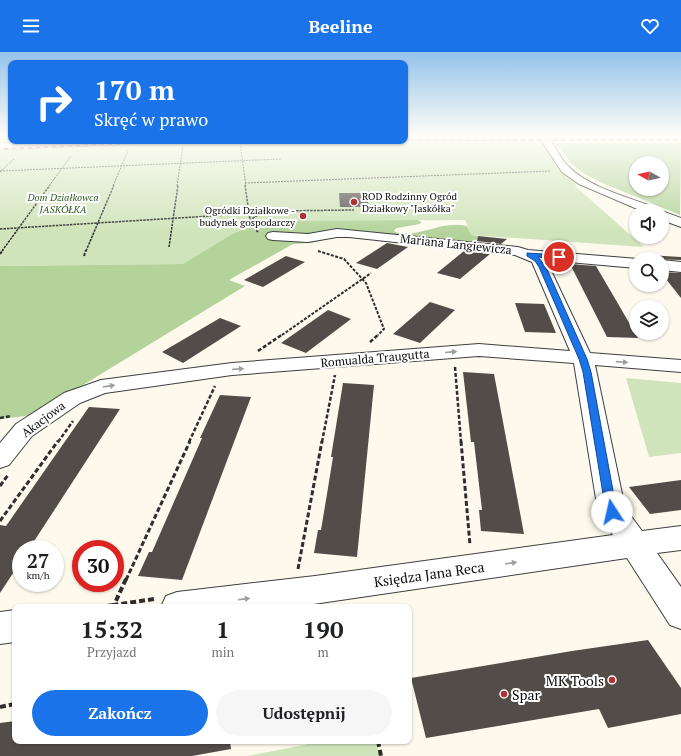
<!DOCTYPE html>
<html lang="pl">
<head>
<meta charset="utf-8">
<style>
	:root { --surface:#fff; --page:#f6f6f6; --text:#202124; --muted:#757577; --accent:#1a73e8 }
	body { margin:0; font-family:"PT Serif",serif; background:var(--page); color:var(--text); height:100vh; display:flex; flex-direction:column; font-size:15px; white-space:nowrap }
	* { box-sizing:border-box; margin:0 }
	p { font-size:13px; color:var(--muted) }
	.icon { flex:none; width:22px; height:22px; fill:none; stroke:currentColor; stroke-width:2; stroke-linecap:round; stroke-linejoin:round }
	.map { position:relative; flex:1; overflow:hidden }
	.sheet { position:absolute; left:12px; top:552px; width:400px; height:140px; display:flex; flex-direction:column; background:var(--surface); border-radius:8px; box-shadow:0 1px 3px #0004 }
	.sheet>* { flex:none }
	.banner { position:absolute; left:8px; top:8px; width:400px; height:84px; border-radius:8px; box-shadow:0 1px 3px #0004; background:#1a73e8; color:#fff; overflow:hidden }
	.needle { width:26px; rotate:278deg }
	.buttons { position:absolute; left:629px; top:104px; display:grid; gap:8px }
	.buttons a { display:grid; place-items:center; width:40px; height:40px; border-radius:50%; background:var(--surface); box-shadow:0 1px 3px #0004; font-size:20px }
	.speed { position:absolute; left:12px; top:488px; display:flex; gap:8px; font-size:20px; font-weight:700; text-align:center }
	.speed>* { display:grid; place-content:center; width:52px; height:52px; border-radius:50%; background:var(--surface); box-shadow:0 1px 3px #0004; line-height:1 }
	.speed small { font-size:10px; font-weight:400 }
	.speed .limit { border:6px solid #d22; background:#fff; color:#111 }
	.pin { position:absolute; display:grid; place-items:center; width:34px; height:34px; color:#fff; margin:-17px; border:2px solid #fff; border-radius:50%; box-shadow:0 1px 4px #0007 }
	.me { position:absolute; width:44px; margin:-22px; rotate:350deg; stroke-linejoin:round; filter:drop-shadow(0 0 3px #0008) }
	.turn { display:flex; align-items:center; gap:14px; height:84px; padding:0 20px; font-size:18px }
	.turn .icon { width:52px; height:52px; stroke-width:2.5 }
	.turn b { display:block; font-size:28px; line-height:34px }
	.eta { display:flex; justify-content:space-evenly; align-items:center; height:68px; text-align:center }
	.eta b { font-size:24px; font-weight:800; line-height:28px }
	.primary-button { display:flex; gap:8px; margin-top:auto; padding:8px 20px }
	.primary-button a { flex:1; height:46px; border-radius:24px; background:var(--accent); color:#fff; font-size:16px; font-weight:800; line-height:46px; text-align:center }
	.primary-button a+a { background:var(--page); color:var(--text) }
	header { display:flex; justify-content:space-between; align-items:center; height:52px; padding:0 20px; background:var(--accent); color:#fff; font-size:18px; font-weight:800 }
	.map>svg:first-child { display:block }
	.green { fill:#cfe4ba }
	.forest { fill:#b3d39b; fill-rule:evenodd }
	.building { fill:#534d49 }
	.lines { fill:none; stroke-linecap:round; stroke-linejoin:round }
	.minor-casing { stroke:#3f3f3f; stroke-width:2 }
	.path-far5 { stroke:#2e2e2e; stroke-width:1; stroke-dasharray:2 1; stroke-linecap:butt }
	.path-far4 { stroke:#2e2e2e; stroke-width:1.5; stroke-dasharray:2.5 1; stroke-linecap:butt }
	.path-far3 { stroke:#2e2e2e; stroke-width:2; stroke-dasharray:3 1.5; stroke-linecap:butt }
	.path-far2 { stroke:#2e2e2e; stroke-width:2.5; stroke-dasharray:4 2; stroke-linecap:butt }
	.path-far1 { stroke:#2e2e2e; stroke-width:3; stroke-dasharray:5 2.5; stroke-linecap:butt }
	.path { stroke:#2e2e2e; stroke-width:4; stroke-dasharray:6 3; stroke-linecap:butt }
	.minor { fill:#fff; fill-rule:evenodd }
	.rail-casing { stroke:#ad3235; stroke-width:2 }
	.rail { stroke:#fff; stroke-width:1.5; stroke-dasharray:4; stroke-linecap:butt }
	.oneway { fill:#9e9e9e }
	.route { fill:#1a73e8; stroke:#114b97 }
	.poi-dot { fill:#ad3235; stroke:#fff; stroke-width:1.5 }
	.labels { text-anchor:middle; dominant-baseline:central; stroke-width:4; stroke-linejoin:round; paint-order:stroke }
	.far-poi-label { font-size:10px; fill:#0c0c0c; stroke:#fff; text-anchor:start }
	.far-park-label { font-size:10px; font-style:italic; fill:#2e5d23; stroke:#fff }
	.street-label { font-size:12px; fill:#0c0c0c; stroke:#fff }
	.near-street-label { font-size:14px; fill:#0c0c0c; stroke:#fff }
	.near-poi-label { font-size:14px; fill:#0c0c0c; stroke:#fff; text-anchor:end }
</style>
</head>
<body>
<header><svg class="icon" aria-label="menu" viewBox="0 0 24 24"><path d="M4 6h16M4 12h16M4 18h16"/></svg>Beeline<svg class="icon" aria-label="heart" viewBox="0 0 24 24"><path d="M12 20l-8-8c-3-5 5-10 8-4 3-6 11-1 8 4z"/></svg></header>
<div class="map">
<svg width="681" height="704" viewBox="0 0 681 704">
	<rect width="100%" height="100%" fill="#fdfaed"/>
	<path class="green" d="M9 83H11V89H405V83L541 87 578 131 575 134 644 195 471 183 465 168 262 169 232 182 183 212 0 214V92Z
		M626 326 681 331V401L649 405Z
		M324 689H376L380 704H248Z"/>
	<path class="forest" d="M681 90 680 163 598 129 583 121 572 112 560 97 553 91ZM636 111H662V137H636Z
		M418 168 421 170 420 172 397 176 394 178 395 180C418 187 441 168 467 174L471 183 478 184 476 194 344 183 311 191 293 192 229 228 245 234 34 363 0 367V214L183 212 232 182 262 169Z"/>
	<path class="building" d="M339 141H366L369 155H340Z
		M478 184 507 187 501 192 477 189Z
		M387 191 408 195 377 217 356 211Z
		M464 199 490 202 460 227 437 221Z
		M647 203 681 205V208L650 207Z
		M286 204 305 210 263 235 244 228Z
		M570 212 596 214 638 286 607 285Z
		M662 220 681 221V246L662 222Z
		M430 250 455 258 420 291 393 282Z
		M515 251 544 252 556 281 525 280Z
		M328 258 351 267 306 301 281 291Z
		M220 266 241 274 183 311 162 300Z
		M463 320 494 322 524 482 481 479 479 458H482L474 390H471Z
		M343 331 374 333 357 505 314 501 318 478H321L327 442 333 405H331Z
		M220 343 251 345 182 528 138 524 149 500H152L202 386H200Z
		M89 355 120 357 29 497H21V509L0 541V473L6 474Z
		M681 428V458L650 462 629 435Z
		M648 588 681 636V662L608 676 599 657 426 686 411 626 572 599Z
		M15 669V689H230L231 697 192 704H0V671Z"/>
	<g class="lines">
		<g class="minor-casing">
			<path id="minor" d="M405 83H681V88H550C557 97 561 108 570 116 591 136 630 146 657 156L659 159H642L579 132 562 120 541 88H405Z
				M54 89H125L120 92 0 97V91Z
				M662 159 681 166V175L662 168Z
				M337 177 518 195 528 198 638 207H636V216L546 208 590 301 681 308V320L595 313 625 456 642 479 681 474V498L657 501 681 535V577L670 573 627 506 293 555H161L166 544 177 540 315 524 613 483 598 459 574 311 479 304 232 323 105 341 80 351 32 384 9 413 0 416V391L16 372 64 341 101 328 232 311 479 292 570 299 532 210 515 203 349 185H337L308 190 273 188 268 187 266 184 268 181 273 180 308 182Z
				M662 208 681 210V220L662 218Z
				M15 558V590L0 592V560Z"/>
		</g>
		<path class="path-far5" d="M240 91 246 134
			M0 119 281 107
			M0 120 14 107
			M245 131 551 119
			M49 134 71 104
			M113 134 128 99
			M177 134 183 94"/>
		<path class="path-far4" d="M245 133 250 168
			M0 177 259 161
			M258 180 253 175 250 168 261 161 274 159 354 158
			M169 195 178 133
			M2 199 50 133
			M86 199 114 133"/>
		<path class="path-far3" d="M318 199 344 207 366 231 384 277 378 283
			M0 202 3 198
			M84 204 86 198
			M282 283 371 221"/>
		<path class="path-far2" d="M370 290 379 282
			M258 299 283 282
			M455 315 461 390
			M0 366 11 364
			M58 390 73 369
			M189 390 215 334
			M322 390 335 323"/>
		<path class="path-far1" d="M461 389 470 493
			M0 434 8 423
			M0 469 58 389
			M298 517 322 389
			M126 528 190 389"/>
		<path class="path" d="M126 527 114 553 154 547
			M99 555 114 553
			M0 655 15 652
			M378 689 381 704"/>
		<use href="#minor" class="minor"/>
		<g class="rail-casing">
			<path id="rail" d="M405 87 681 88
				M0 97 182 89"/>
		</g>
		<use href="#rail" class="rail"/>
	</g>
	<defs><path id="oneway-solid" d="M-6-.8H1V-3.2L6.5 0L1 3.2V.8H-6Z"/></defs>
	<g class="oneway">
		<use href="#oneway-solid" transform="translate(451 300) rotate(-5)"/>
		<use href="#oneway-solid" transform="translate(622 310) rotate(4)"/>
		<use href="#oneway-solid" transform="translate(238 317) rotate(-5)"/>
		<use href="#oneway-solid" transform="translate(109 334) rotate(-8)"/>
		<use href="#oneway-solid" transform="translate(511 511) rotate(-9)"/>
		<use href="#oneway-solid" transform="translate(244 547) rotate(-7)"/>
	</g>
	<linearGradient id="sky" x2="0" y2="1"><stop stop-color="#94c3eb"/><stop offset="0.46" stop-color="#fefdf7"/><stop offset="1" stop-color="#fefdf7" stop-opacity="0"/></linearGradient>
	<rect width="681" height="182" fill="url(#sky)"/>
	<path class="route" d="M527 201 559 203 562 205 559 207 538 205 546 215 587 307 591 320 617 460 616 463 612 464 608 463 606 460 583 320 579 307 539 215 535 209 527 204Z"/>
	<g class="poi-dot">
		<circle cx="354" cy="150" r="4"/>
		<circle cx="303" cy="164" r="4"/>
		<circle cx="612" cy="628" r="4"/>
		<circle cx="504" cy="642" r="4"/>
	</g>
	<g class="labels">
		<g class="far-poi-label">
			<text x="362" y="144">ROD Rodzinny Ogród<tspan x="362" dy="12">Działkowy "Jaskółka"</tspan></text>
			<text x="295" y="158" text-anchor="end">Ogródki Działkowe -<tspan x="295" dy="12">budynek gospodarczy</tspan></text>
		</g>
		<g class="far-park-label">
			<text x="63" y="145">Dom Działkowca<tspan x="63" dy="12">JASKÓŁKA</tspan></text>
		</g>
		<g class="street-label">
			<text transform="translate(456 192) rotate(6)">Mariana Langiewicza</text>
			<text transform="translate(375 306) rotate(-5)">Romualda Traugutta</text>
			<text transform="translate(43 367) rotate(-37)">Akacjowa</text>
		</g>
		<g class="near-street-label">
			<text transform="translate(429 522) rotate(-8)">Księdza Jana Reca</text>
		</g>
		<g class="near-poi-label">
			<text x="604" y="628">MK Tools</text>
			<text x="512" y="642" text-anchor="start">Spar</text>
		</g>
	</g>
</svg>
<div class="buttons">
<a><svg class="needle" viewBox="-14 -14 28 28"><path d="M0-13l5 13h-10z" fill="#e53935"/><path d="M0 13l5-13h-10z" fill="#757577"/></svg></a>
<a><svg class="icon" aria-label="sound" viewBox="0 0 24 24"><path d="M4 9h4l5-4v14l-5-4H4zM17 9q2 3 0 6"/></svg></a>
<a><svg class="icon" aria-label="search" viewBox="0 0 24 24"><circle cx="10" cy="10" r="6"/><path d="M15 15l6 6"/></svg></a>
<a><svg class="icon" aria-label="layers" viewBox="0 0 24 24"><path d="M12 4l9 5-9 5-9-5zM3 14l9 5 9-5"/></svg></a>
</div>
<div class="speed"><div>27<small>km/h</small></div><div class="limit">30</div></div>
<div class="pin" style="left:559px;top:205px;background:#d93025"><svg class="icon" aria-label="arrive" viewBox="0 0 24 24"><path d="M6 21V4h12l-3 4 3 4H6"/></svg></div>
<svg class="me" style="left:612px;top:460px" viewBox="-20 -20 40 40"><circle r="19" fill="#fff"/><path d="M0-13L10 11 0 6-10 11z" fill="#1a73e8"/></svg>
<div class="banner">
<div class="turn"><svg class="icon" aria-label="right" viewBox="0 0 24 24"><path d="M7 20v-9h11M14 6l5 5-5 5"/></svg><div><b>170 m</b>Skręć w prawo</div></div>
</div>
<section class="sheet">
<div class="eta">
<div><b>15:32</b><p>Przyjazd</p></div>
<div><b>1</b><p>min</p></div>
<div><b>190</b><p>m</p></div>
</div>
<div class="primary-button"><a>Zakończ</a><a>Udostępnij</a></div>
</section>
</div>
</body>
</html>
